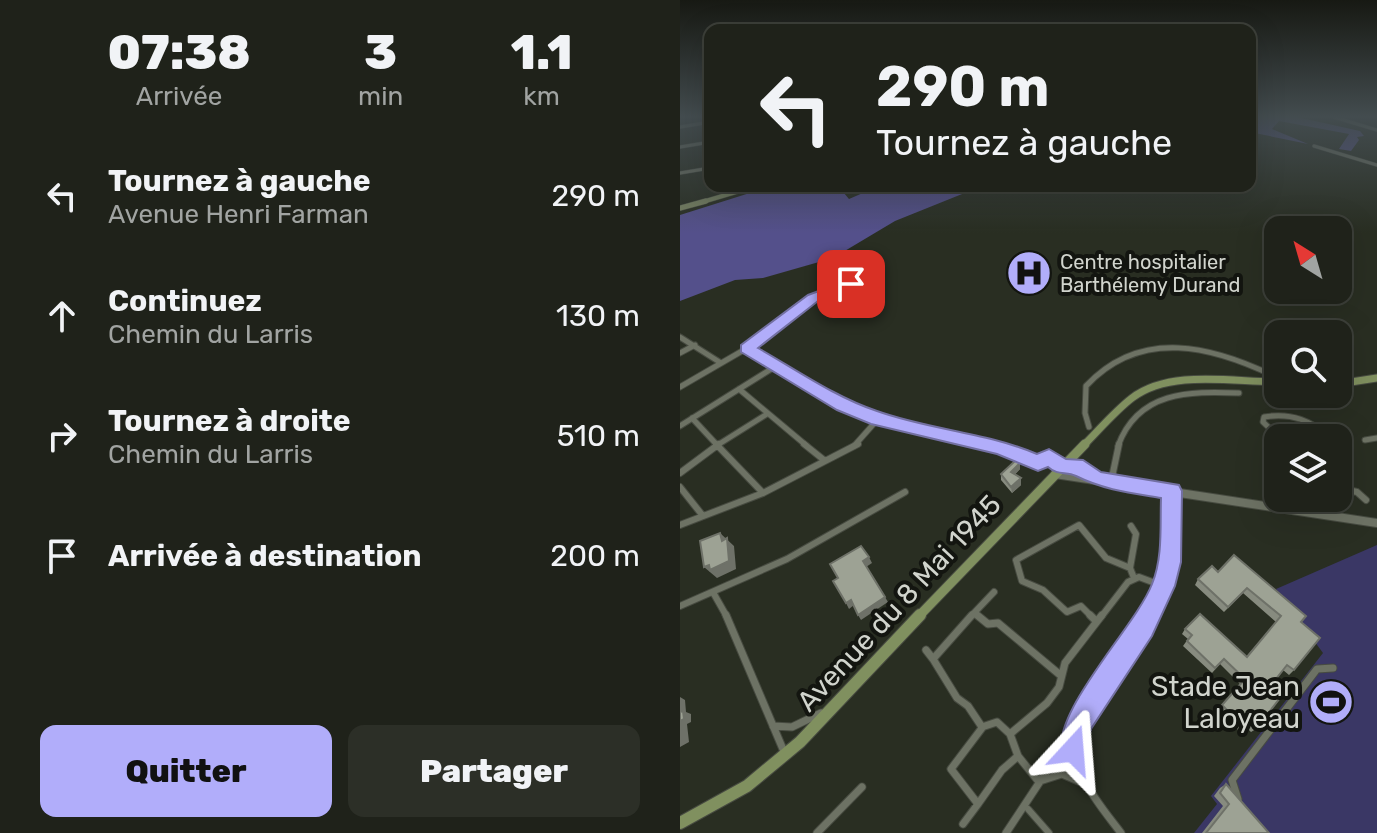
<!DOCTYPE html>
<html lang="fr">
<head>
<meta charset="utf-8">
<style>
	:root { --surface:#1f221a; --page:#2c2f27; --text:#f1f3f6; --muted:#a1a4a2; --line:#3c3f39; --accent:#b1adfa }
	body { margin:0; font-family:Rubik,sans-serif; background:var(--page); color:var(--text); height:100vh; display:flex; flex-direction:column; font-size:30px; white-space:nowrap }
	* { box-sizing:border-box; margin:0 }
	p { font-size:26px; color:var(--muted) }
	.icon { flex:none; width:44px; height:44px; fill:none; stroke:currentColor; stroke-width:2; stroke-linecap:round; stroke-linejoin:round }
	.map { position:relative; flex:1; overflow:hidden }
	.sheet { display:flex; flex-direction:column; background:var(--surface); width:680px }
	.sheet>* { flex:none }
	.guide { position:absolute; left:24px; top:24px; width:552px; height:168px; border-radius:16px; box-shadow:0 8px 32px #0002,0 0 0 2px var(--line); background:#1f221a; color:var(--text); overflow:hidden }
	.needle { width:52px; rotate:323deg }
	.controls { position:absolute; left:584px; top:216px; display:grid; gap:16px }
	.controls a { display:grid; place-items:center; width:88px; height:88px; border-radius:16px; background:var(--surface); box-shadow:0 8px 32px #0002,0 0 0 2px var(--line); font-size:40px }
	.pin { position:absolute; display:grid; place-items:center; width:68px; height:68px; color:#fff; margin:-34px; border-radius:16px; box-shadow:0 4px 12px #0006 }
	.me { position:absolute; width:88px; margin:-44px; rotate:19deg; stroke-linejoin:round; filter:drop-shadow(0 0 6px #0008) }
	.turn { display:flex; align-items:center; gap:28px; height:168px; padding:0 40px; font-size:36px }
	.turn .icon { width:104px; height:104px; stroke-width:2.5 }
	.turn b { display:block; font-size:56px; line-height:68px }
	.eta { display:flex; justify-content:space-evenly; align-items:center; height:136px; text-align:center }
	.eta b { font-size:48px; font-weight:800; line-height:56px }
	.cta { display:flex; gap:16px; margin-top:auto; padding:16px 40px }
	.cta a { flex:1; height:92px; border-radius:16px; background:var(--accent); color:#111; font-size:32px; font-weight:800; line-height:92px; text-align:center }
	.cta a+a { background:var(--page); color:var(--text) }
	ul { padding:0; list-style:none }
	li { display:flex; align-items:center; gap:24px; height:120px; padding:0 40px }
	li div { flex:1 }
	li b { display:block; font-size:30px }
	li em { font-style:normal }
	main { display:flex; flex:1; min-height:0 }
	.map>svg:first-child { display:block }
	.green { fill:#3a3765 }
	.forest { fill:#54508b }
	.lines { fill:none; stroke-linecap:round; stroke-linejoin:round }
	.pedestrian-casing { stroke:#474b41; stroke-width:8 }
	.minor-far4-casing { stroke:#474b41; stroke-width:4 }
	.minor-far3-casing { stroke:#474b41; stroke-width:5 }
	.minor-far2-casing { stroke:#474b41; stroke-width:7 }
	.minor-far1-casing { stroke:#474b41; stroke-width:8 }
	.minor-casing { stroke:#474b41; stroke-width:9 }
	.tertiary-casing { stroke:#474b41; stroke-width:10 }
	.secondary-far1-casing { stroke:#474b41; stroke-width:5 }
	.secondary-casing { stroke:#474b41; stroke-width:6 }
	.primary-far2-casing { stroke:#474b41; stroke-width:9 }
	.primary-far1-casing { stroke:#474b41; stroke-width:11 }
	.primary-casing { stroke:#474b41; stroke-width:14 }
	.pedestrian { stroke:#6d7264; stroke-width:6 }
	.minor-far4 { stroke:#6d7264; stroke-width:3 }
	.minor-far3 { stroke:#6d7264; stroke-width:4 }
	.minor-far2 { stroke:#6d7264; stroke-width:5 }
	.minor-far1 { stroke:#6d7264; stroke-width:6 }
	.minor { stroke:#6d7264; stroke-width:7 }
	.tertiary { stroke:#6d7264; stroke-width:8 }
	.secondary-far1 { stroke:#778161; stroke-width:4 }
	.secondary { stroke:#778161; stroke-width:5 }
	.primary-far2 { stroke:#80905f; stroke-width:7 }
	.primary-far1 { stroke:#80905f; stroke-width:9 }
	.primary { stroke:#80905f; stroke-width:12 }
	.wall { fill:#878b7f }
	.shaded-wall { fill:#6e7168 }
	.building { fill:#9da294; stroke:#6e7168; stroke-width:2 }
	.route { fill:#b1adfa; stroke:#7370a2; stroke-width:2 }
	.labels { text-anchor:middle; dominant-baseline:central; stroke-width:8; stroke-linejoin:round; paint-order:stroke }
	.far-poi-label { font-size:20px; fill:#d1d4cd; stroke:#131510; text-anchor:start }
	.near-street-label { font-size:28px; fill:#d1d4cd; stroke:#131510 }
	.near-poi-label { font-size:28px; fill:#d1d4cd; stroke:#131510; text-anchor:end }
</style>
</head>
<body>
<main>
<section class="sheet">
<div class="eta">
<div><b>07:38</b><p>Arrivée</p></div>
<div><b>3</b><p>min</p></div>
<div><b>1.1</b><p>km</p></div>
</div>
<ul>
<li><svg class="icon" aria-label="left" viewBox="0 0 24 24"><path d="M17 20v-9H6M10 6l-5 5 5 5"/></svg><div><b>Tournez à gauche</b><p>Avenue Henri Farman</p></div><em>290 m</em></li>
<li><svg class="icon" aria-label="ahead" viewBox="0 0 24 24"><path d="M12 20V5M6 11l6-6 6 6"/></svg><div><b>Continuez</b><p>Chemin du Larris</p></div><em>130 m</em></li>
<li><svg class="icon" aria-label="right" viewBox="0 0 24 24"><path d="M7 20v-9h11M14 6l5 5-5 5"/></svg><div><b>Tournez à droite</b><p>Chemin du Larris</p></div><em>510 m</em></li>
<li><svg class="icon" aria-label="arrive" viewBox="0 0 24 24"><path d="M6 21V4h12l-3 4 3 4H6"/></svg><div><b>Arrivée à destination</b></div><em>200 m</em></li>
</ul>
<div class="cta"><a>Quitter</a><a>Partager</a></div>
</section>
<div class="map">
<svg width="697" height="833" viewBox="0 0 697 833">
	<rect width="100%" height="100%" fill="#292e22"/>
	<path class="green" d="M697 545V833H514L537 804 531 796 643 653 596 589Z"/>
	<path class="forest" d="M570 117H617L680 131 684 136 677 137 679 140 671 151 659 149 669 134 599 121 592 129 628 144 570 132Z
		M92 186H158L169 199 199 186H302L215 221 153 258 83 278 55 280 0 301V215Z"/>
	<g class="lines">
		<g class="pedestrian-casing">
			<path id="pedestrian" d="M348 809 369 833"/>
		</g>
		<g class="minor-far4-casing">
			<path id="minor-far4" d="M654 117 697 130
				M0 127 30 122
				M634 146 697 165
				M0 147 30 142
				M0 173 30 168"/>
		</g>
		<g class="minor-far3-casing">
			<path id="minor-far3" d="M117 310 133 298 175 284 191 302"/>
		</g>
		<g class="minor-far2-casing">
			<path id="minor-far2" d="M0 337 41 363
				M67 349 180 413 306 446
				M0 353 15 345
				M0 387 69 347 120 308
				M59 389 127 446
				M12 418 38 446
				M0 426 96 366
				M409 427 405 413 406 386C461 327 533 346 598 378
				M600 438 583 422 584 417C612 412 631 421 652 438
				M685 440 697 438
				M36 446 87 414
				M174 446 198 419
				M438 446C458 391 509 391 559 393"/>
		</g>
		<g class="minor-far1-casing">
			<path id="minor-far1" d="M36 444 83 493
				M124 444 144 460
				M299 444 358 463 369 457 382 467
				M0 473 39 444
				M431 482 439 444
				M0 487 23 516
				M658 488 677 492 686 500
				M651 498 655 515
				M0 525 83 493 178 444
				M451 526 456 534 450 568 454 578
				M34 594 47 617
				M0 606 107 559 225 492
				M294 613 314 592
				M290 617 294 613 299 617
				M412 617 401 606 387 612 363 590 342 581 336 560 399 525 426 558 450 568
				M421 617 448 582 459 577 483 586
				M469 617 490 562 492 491"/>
		</g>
		<g class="minor-casing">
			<path id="minor" d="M46 615 105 754
				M292 615 253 659 277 698 288 706 302 727 317 722 330 734
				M297 615 308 624 318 623 379 674
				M410 615 416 621
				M246 650 253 659
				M93 726 112 727 141 713
				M302 728 271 769 298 804 322 770 338 756
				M397 729C390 773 416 800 441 833
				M360 781 382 774 403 783
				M359 782 338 756 330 734 367 703 379 687 385 663 422 615
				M558 799 552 780 637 669 653 668
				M283 824 298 804
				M137 833 182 787
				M326 833 470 615"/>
		</g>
		<g class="tertiary-casing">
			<path id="tertiary" d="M386 464 413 476
				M375 474 697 523"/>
		</g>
		<g class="secondary-far1-casing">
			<path id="secondary-far1" d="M19 203 76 186"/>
		</g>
		<g class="secondary-casing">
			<path id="secondary" d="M0 208 26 201"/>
		</g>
		<g class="primary-far2-casing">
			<path id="primary-far2" d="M658 384 697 378
				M403 446C419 430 435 411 452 398 490 369 553 382 598 382"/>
		</g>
		<g class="primary-far1-casing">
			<path id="primary-far1" d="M238 617 405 444"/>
		</g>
		<g class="primary-casing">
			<path id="primary" d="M0 823 67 786 120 742 240 615"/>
		</g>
		<use href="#pedestrian" class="pedestrian"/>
		<use href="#minor-far4" class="minor-far4"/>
		<use href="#minor-far3" class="minor-far3"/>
		<use href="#minor-far2" class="minor-far2"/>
		<use href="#minor-far1" class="minor-far1"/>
		<use href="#minor" class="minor"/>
		<use href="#tertiary" class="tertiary"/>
		<use href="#secondary-far1" class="secondary-far1"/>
		<use href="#secondary" class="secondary"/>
		<use href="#primary-far2" class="primary-far2"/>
		<use href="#primary-far1" class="primary-far1"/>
		<use href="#primary" class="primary"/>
	</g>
	<path class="wall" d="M340 463V469L335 474 341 485 332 493 321 480V474Z
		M554 555 621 622 614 670 609 675 603 670 596 679 576 729 571 732 565 726 559 731 538 709 560 684 540 664 532 673 503 646 508 639 502 634 505 629 566 657 596 622 563 593 544 612 515 585 518 579 538 572Z
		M546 784 589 833H522L543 806 534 796 540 788Z"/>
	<path class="shaded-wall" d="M340 463V469L332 478 331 472Z
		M341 478V485L332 493 331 487Z
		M40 533 54 546 56 569 37 578 24 567 42 541Z
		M189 557 192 563 186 567 183 561Z
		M205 597 208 602 181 620 178 615Z
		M171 600 174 605 169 609 166 603Z
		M0 697 5 700 6 712 11 714V722L7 724 9 742 0 747Z"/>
	<path class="building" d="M336 460 340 463 331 472 341 478 331 487 321 474Z
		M40 533 42 541 47 538 49 561 30 570 29 565 24 567 20 541Z
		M181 546 189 557 183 561 205 597 178 615 171 600 166 603 153 581 158 578 150 564Z
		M554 555 626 616 621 622 640 638 614 670 607 665 596 679 607 689 576 729 569 722 564 727 542 705 565 679 544 659 535 668 507 641 512 635 505 629 520 614 567 657 601 616 567 588 548 607 518 579 532 566 538 572Z
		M3 711 4 719 0 721V712Z
		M546 784 589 833H526L549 804 540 793Z"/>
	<linearGradient id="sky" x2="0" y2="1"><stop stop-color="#171913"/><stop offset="0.5" stop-color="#434c4f"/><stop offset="1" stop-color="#434c4f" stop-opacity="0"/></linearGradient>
	<rect width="697" height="233" fill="url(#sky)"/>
	<path class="route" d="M166 281 178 284 138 301 78 348C117 370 155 397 197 411 250 430 305 432 357 454L369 449 386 459 403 460 421 472 499 485 502 491 501 562 495 586 472 636 411 729 403 760 393 764 383 760C365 717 455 628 472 584 483 557 480 526 481 498 451 493 424 490 396 476 386 471 378 476 368 467L358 471 317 454 191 424 157 410 61 352V345L128 295Z"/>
	<defs>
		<g id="hospital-disc" transform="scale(2.3)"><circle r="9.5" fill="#b1adfa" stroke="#131510"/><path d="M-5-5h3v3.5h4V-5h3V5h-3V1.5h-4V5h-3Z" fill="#111"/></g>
		<g id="stadium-disc" transform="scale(2.3)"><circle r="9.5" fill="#b1adfa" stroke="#131510"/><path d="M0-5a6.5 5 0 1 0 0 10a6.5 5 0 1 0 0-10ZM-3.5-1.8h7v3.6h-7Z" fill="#111"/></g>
	</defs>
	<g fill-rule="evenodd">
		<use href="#hospital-disc" x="349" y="273"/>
		<use href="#stadium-disc" x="651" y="702"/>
	</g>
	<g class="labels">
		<g class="far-poi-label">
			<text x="380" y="262">Centre hospitalier<tspan x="380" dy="23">Barthélemy Durand</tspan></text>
		</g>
		<g class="near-street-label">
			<text transform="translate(219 603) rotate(-47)">Avenue du 8 Mai 1945</text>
		</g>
		<g class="near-poi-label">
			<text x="620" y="686">Stade Jean<tspan x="620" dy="32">Laloyeau</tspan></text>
		</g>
	</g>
</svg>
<div class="controls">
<a><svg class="needle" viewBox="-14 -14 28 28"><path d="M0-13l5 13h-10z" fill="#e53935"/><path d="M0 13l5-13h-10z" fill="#a1a4a2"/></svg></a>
<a><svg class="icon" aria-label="search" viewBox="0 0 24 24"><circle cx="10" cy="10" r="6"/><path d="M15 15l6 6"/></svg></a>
<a><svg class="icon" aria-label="layers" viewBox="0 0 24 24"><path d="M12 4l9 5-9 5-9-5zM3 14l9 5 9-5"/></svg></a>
</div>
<div class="pin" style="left:171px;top:284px;background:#d93025"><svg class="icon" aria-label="arrive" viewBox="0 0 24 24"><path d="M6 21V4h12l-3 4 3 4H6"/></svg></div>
<svg class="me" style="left:393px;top:750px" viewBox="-20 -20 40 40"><path d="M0-17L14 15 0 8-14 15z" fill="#b1adfa" stroke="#fff" stroke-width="4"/></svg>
<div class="guide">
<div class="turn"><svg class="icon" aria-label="left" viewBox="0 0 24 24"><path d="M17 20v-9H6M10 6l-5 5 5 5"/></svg><div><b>290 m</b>Tournez à gauche</div></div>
</div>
</div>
</main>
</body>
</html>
